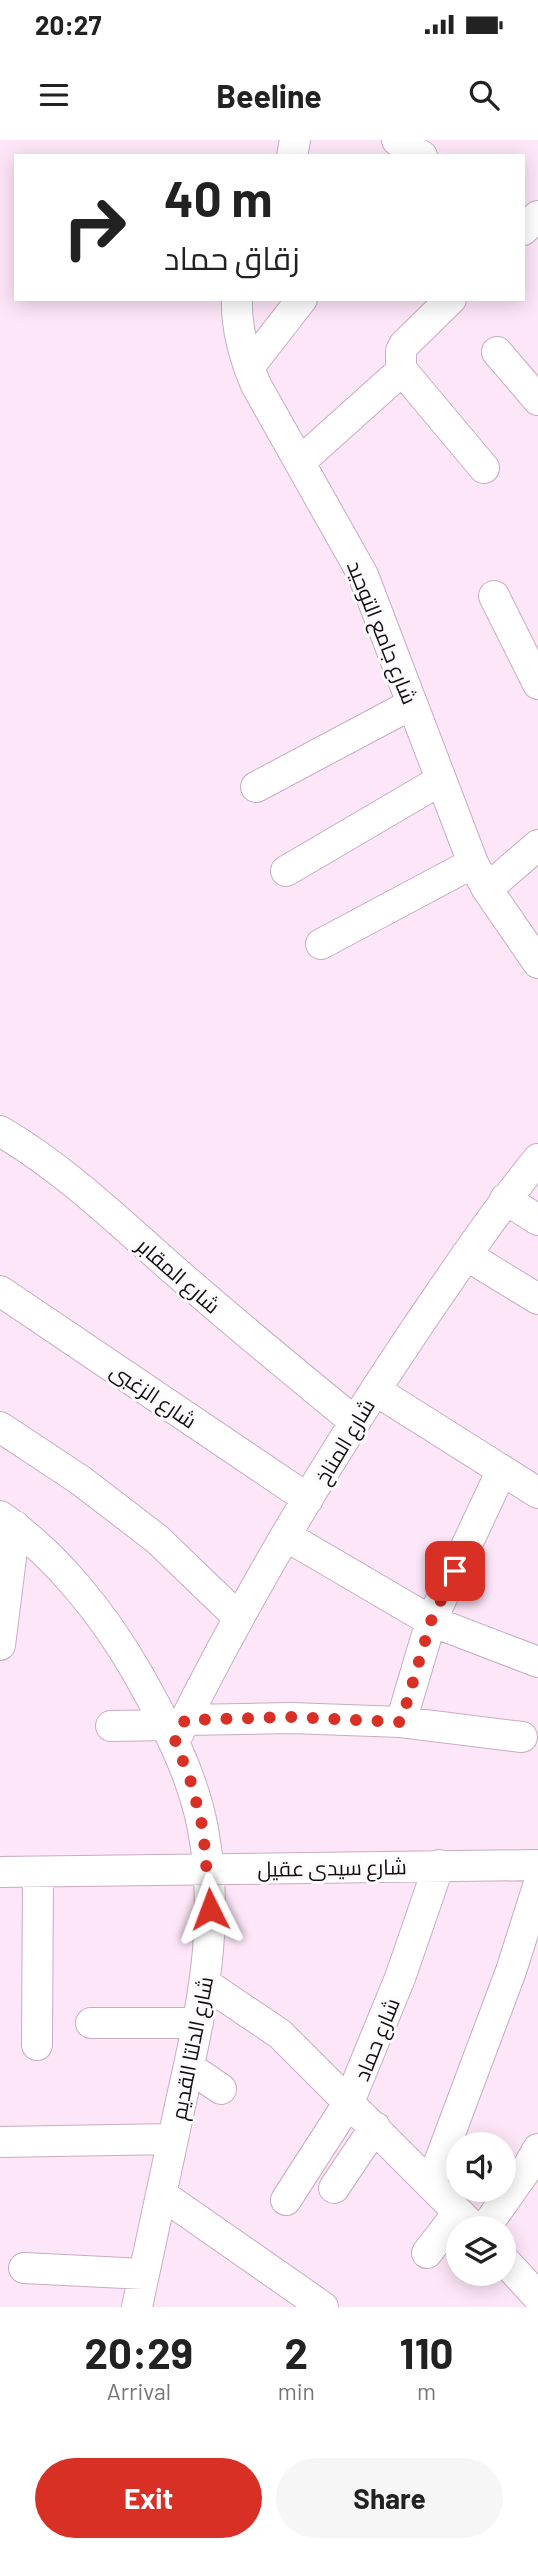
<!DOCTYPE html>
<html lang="en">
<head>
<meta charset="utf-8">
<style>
	:root { --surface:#fff; --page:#f6f6f6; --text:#222; --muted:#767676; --accent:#d93025 }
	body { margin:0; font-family:Barlow,Cairo,sans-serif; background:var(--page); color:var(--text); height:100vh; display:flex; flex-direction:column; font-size:26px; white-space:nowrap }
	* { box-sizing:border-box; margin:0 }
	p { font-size:23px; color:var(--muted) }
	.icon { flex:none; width:38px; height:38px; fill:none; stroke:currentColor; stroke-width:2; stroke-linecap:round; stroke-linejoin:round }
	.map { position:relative; height:2167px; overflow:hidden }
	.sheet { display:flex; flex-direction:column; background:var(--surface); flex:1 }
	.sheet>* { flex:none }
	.banner { position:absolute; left:14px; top:14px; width:511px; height:147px; border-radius:0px; box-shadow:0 4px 18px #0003; background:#fff; color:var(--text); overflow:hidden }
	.buttons { position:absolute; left:446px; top:1992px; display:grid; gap:14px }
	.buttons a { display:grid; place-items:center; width:70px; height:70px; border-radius:50%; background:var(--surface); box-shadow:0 4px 18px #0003; font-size:35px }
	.pin { position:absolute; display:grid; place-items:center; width:60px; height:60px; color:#fff; margin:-30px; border-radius:14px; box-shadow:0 4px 10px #0006 }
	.me { position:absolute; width:77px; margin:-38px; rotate:357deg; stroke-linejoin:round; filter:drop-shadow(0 0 5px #0008) }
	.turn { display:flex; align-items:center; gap:24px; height:147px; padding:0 35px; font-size:32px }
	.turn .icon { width:91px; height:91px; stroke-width:2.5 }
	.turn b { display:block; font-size:49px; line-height:60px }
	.eta { display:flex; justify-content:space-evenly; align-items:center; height:119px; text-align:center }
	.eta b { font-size:42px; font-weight:700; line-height:49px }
	.button { display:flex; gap:14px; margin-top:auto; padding:14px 35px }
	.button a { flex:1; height:80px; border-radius:42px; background:var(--accent); color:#fff; font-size:28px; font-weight:700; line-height:80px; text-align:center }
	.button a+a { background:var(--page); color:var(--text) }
	.status { display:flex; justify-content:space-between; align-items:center; height:49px; padding:0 35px; background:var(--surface); direction:ltr }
	.status svg { height:19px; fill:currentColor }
	header { display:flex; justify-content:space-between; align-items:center; height:91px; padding:0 35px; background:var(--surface); font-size:32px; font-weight:700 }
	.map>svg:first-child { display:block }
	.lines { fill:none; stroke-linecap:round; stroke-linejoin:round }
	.minor-casing { stroke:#c7acc2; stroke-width:32 }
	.minor { stroke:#fff; stroke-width:30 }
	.route { stroke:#d93025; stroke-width:12; stroke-dasharray:0 21.6 }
	.labels { text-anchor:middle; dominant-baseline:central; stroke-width:6; stroke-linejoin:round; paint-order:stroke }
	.street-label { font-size:21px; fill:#150b13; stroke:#fbfbfb }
</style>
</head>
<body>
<div class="status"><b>20:27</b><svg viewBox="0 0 49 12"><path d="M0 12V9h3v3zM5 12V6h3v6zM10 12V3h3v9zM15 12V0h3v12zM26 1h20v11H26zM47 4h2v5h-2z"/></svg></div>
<header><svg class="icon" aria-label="menu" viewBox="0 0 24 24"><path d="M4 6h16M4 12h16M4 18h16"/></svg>Beeline<svg class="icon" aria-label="search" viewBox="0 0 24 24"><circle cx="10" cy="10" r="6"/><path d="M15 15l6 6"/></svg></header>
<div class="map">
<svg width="538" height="2167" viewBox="0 0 538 2167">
	<rect width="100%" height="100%" fill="#fde6f8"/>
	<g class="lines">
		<g class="minor-casing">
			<path id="minor" d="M397 0 422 16
				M292 16 295 0
				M523 90 538 76
				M237 159C236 188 245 219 256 245L363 435 473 723 487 749 538 823
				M497 212 538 260
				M249 227 302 159
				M401 229 484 328
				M301 321 398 234 401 229V211L404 205 451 159
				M494 456 538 544
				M256 647 412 564
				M286 731 441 640
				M487 749 538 705
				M321 804 473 723
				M0 991C65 1029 119 1082 175 1131 234 1183 294 1232 355 1282
				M505 1059 538 1080
				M466 1115 538 1159
				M0 1151 308 1359
				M375 1250 538 1353
				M0 1287 80 1340 157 1399 238 1477
				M0 1376C56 1414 105 1476 138 1534 166 1584 192 1632 203 1689 221 1785 201 1872 180 1966 166 2033 151 2100 137 2167
				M286 1396 431 1481 538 1522
				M0 1505 15 1386
				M185 1580 291 1578 401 1582 522 1597
				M401 1582 431 1481 502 1330
				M111 1586 167 1585
				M175 1600C246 1457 328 1319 417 1187 456 1130 494 1073 538 1019
				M0 1732 538 1725
				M206 1844 280 1894 474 2088
				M91 1883H198
				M37 1905 38 1733
				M189 1927 221 1949
				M0 2002 173 1999
				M431 2044 511 1831 538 1746
				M334 2048 375 1987
				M161 2054 323 2167
				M286 2060 349 1962 400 1838 439 1725
				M485 2088 526 2030 538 2009
				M427 2113 458 2073
				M504 2120 538 2157
				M24 2128 144 2134"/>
		</g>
		<use href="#minor" class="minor"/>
	</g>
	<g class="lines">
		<path class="route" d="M210 1769 203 1689 192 1645 175 1600 185 1580 291 1577 401 1582 431 1481 455 1431"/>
	</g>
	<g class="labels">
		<g class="street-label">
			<text transform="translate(383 492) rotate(68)">شارع جامع التوحيد</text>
			<text transform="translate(179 1135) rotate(41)">شارع المقابر</text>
			<text transform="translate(154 1255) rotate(34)">شارع الزغبى</text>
			<text transform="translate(344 1301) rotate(-59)">شارع المناخ</text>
			<text transform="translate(332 1727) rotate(-1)">شارع سيدى عقيل</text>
			<text transform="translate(376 1899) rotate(-68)">شارع حماد</text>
			<text transform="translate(191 1908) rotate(-79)">شارع الدلتا القديم</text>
		</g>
	</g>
</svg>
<div class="buttons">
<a><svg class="icon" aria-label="sound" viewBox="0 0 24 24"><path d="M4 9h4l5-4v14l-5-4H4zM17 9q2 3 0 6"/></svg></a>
<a><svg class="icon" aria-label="layers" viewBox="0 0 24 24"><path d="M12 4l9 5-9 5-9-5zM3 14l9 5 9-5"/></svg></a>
</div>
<div class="pin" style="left:455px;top:1431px;background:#d93025"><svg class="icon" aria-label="arrive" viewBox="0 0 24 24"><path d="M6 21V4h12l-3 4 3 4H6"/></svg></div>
<svg class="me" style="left:210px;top:1769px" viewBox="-20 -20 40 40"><path d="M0-17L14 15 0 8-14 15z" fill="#d93025" stroke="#fff" stroke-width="4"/></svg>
<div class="banner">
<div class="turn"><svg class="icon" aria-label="right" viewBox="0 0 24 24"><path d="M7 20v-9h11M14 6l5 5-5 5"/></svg><div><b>40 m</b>زقاق حماد</div></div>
</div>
</div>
<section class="sheet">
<div class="eta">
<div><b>20:29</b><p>Arrival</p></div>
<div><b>2</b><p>min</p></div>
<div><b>110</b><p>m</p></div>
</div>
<div class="button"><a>Exit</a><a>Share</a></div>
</section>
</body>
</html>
